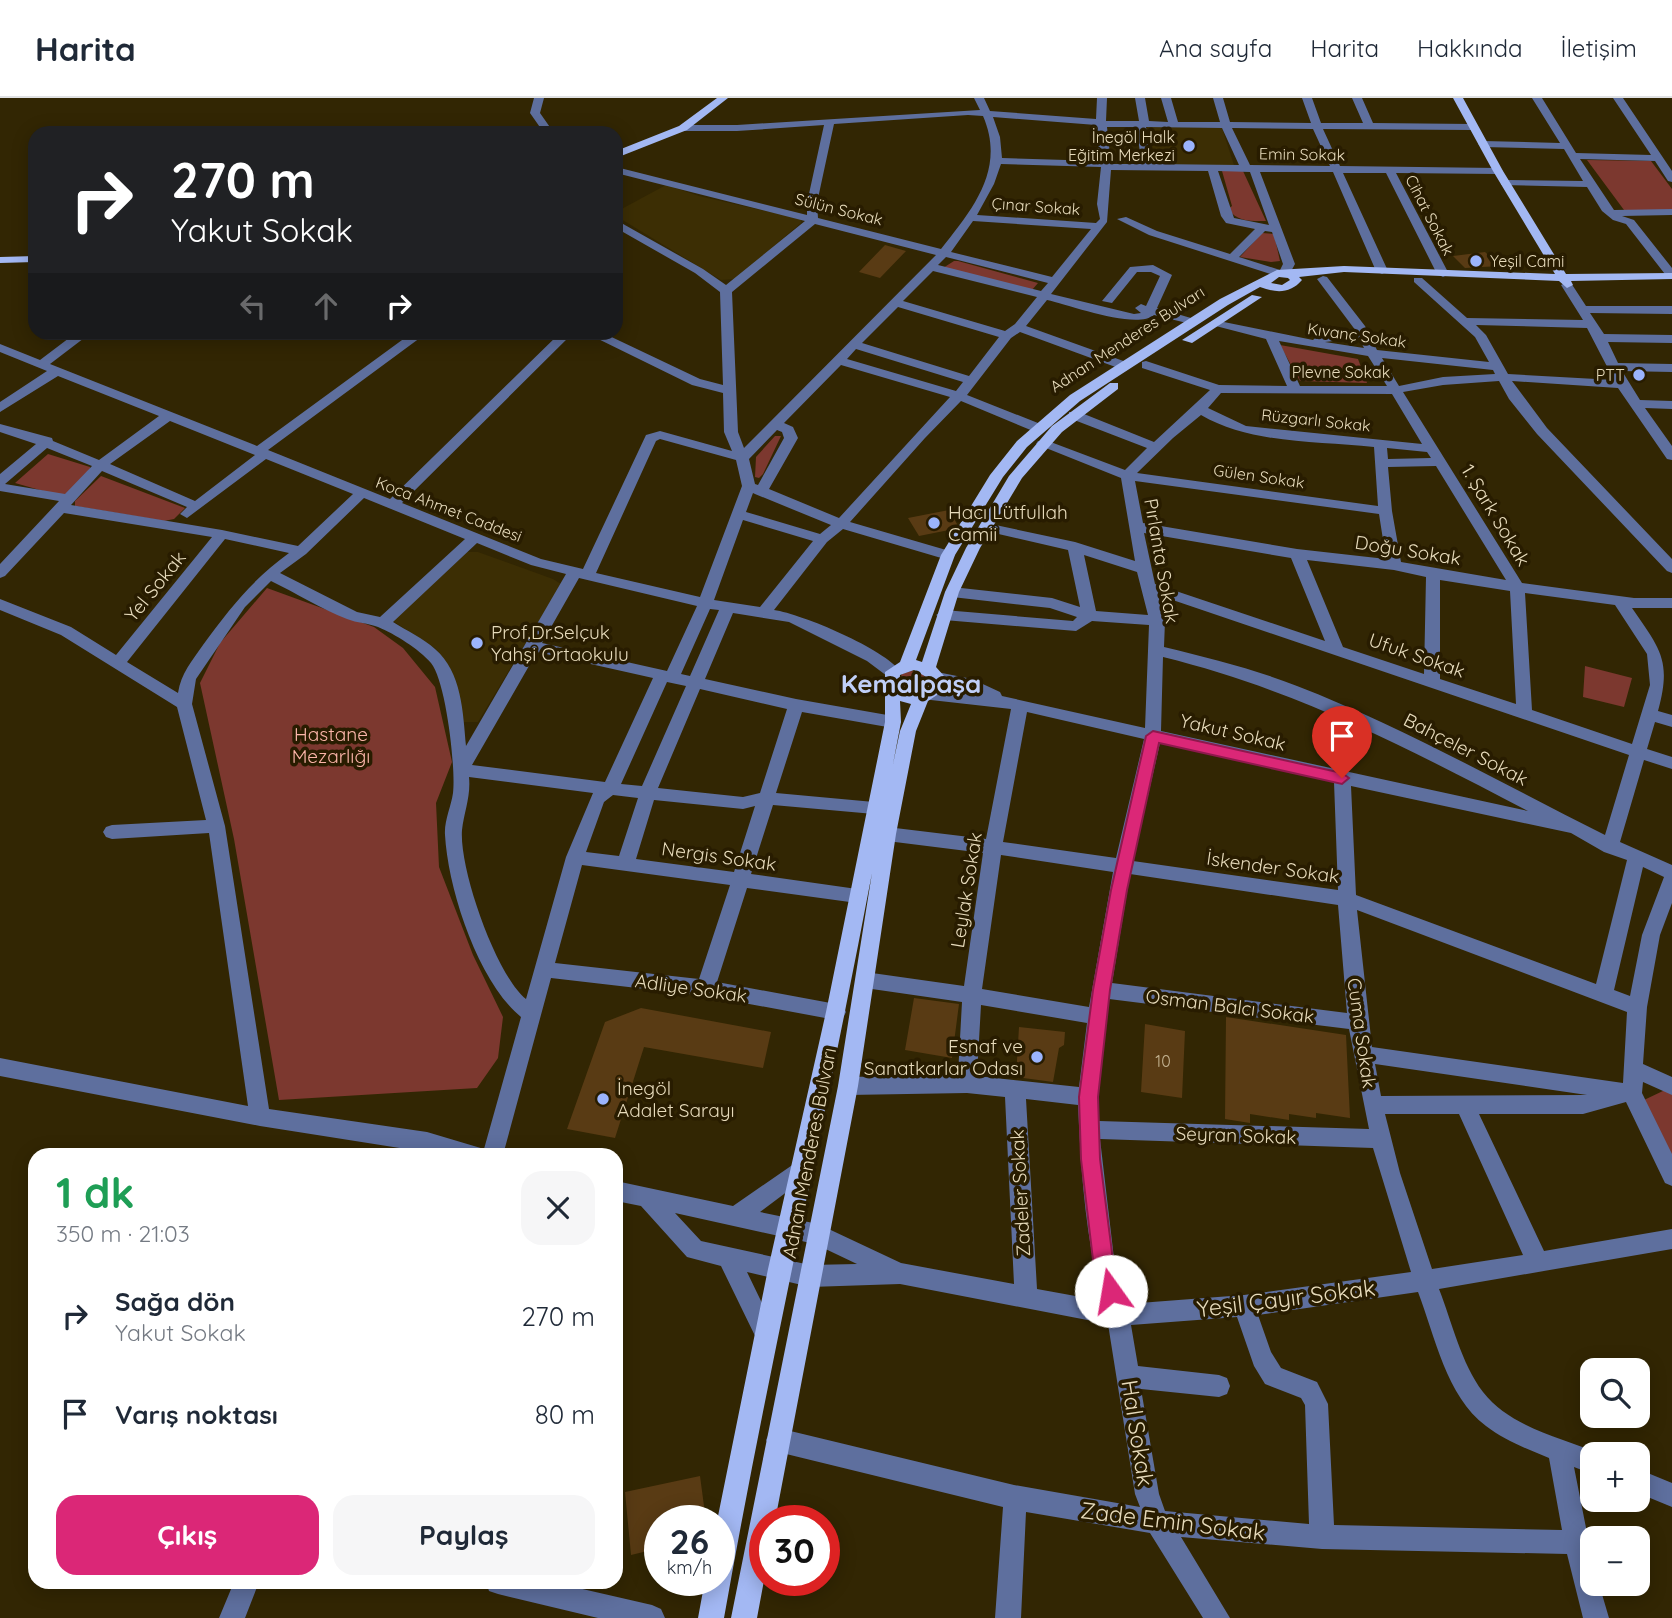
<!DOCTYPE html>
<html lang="tr">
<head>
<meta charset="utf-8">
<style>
	:root { --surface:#fff; --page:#f6f6f7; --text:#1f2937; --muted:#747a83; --line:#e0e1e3; --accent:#db2777 }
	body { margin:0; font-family:Quicksand,sans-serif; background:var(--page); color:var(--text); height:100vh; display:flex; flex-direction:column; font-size:26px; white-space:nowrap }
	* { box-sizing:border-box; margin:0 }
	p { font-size:23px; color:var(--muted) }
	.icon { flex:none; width:38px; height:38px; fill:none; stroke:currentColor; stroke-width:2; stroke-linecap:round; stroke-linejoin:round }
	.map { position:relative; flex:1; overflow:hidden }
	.details { position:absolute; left:28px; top:1050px; width:595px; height:441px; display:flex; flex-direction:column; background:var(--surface); border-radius:21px; box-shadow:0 4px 18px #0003 }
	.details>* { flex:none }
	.hud { position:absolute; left:28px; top:28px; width:595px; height:214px; border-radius:21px; box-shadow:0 4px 18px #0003; background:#202124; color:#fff; overflow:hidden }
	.tools { position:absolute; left:1580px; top:1260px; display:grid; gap:14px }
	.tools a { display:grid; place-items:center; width:70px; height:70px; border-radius:14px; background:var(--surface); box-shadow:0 4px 18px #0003; font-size:35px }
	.speed { position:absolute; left:644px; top:1407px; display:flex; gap:14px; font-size:35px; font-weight:700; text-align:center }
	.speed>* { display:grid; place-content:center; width:91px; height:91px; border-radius:50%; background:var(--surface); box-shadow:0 4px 18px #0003; line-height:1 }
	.speed small { font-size:18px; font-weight:400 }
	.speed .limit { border:10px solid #d22; background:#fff; color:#111 }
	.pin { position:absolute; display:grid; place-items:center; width:60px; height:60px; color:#fff; margin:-72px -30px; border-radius:50% 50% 50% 0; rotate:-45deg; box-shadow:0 0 7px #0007 }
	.pin .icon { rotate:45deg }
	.me { position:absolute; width:77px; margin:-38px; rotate:347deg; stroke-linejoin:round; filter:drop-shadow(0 0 5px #0008) }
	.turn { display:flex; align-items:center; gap:24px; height:147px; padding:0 28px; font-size:32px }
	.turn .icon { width:91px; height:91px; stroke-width:2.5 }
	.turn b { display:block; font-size:49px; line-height:60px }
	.lanes { display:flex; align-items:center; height:66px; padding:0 28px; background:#0003; justify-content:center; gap:35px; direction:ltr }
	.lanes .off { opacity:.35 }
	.round { display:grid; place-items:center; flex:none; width:74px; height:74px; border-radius:21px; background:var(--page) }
	.summary { display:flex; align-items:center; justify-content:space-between; height:119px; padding:0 28px }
	h1 { font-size:42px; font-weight:800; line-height:52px; color:#1e9e55 }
	.action { display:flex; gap:14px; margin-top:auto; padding:14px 28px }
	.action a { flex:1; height:80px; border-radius:21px; background:var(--accent); color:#fff; font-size:28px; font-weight:800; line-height:80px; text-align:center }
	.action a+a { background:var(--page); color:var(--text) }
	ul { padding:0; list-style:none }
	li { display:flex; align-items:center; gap:21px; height:98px; padding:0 28px }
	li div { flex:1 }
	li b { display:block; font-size:26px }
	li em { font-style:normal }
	header { display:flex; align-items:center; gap:42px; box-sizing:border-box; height:98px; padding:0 35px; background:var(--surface); border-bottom:2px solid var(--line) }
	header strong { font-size:33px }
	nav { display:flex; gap:38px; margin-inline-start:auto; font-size:24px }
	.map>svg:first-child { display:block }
	.built { fill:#3c2e04 }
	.green { fill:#7c382f }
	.building { fill:#593b14 }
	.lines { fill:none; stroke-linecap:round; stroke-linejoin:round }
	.minor { fill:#5e6f9e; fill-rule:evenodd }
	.major { fill:#a3b8f3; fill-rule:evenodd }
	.route { fill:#db2777; stroke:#8e194d; stroke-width:2 }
	.poi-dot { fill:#9bb4fd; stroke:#281c00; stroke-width:2.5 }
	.labels { text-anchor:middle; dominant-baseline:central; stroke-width:7; stroke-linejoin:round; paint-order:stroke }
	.far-poi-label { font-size:16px; fill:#e7dbbb; stroke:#281c00; text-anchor:end }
	.far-street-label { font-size:16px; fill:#e7dbbb; stroke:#281c00 }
	.number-label { font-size:16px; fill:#c4b391 }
	.poi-label { font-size:19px; fill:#e7dbbb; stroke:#281c00; text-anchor:start }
	.street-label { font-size:19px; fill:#e7dbbb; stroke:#281c00 }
	.park-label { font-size:19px; fill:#fcb5a9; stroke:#281c00 }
	.near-street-label { font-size:23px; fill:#e7dbbb; stroke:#281c00 }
	.district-label { font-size:26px; font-weight:bold; fill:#c0cff8; stroke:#281c00 }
</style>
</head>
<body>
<header>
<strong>Harita</strong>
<nav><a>Ana sayfa</a><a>Harita</a><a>Hakkında</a><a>İletişim</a></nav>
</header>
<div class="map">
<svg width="1672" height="1520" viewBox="0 0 1672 1520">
	<rect width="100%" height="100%" fill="#322603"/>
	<path class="built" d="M1147 28 1222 30 1234 67H1154Z
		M666 87 699 98 801 121V125L735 181 721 182 616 118V114Z
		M467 454H478L553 481 561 486 478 624H464L456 583 445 564 435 550 393 523Z"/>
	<path class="green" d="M1587 62 1651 63 1672 91V112H1624Z
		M1222 73H1243L1266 123C1250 123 1238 124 1228 111L1232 108Z
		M1262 135 1274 136 1280 163 1271 164 1240 159Z
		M954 163H958L1038 185 1032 192 943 170Z
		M1280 247 1358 261 1367 285 1300 283Z
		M775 338H781L763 376 759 380 755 379 756 359Z
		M48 356 90 369V373L67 396 61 398 15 385Z
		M101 378 185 410 174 421 164 423 75 408V403Z
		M267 490 374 529 403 550 435 589 452 664 436 705 439 769 473 857 503 919 498 960 477 990 279 1002 234 741 200 585 220 545Z
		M1585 568 1632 580 1624 609 1583 599Z
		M911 573 921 575 927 581 926 588 916 594 906 593 898 585 902 576Z
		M1665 992 1672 995V1060L1644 1002Z"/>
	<path class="building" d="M885 147 906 153 880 180 859 174Z
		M1485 154 1500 168 1465 170 1453 158Z
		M949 412 957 426 954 431 919 438 908 420Z
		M914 900 959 906 952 960 905 952Z
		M641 910 771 934 763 970 644 949 615 1040 567 1031 605 924Z
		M1226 919 1346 937 1350 1020 1316 1015V1020L1289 1016V1022L1250 1016V1025L1225 1021Z
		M1145 926 1185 933 1182 1000 1141 994Z
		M1019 929 1065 934 1064 947 1059 950 1053 984 1016 979Z
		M700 1378 706 1423H660V1450L631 1457 625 1394Z"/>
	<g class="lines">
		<path class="minor" d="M534 0H544L540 15 554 35H544L530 15Z
			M974 0H984L990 13 1096 21 1097 0H1107L1106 23H1139L1135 0H1145L1149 23 1168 24 1161 0H1171L1178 24H1220L1213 0H1223L1230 24 1311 25 1302 0H1312L1321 25H1363L1352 0H1362L1373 25 1472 26 1477 29 1472 32 1323 31 1340 68 1498 70 1503 73 1498 76 1396 75 1449 176 1443 179 1437 176 1386 75H1343L1388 173 1382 176 1376 173 1333 74H1260L1295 166 1289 177 1277 178 1149 137 1117 121 1126 119 1157 133 1230 156 1255 131 1226 125 1221 118 1208 73 1111 72 1107 124 1051 196 1134 216 1141 215 1135 210 1141 206 1146 208 1160 178 1151 174H1137L1112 205 1102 203 1130 169 1153 167 1172 177 1157 210 1201 223 1195 227 1154 217C1136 232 1070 207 1047 202L1026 228 1129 265V271H1121L1020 234 1011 240 967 297 1043 327V333H1033L961 303 925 340 850 424 953 454 955 457 953 460 948 462 843 431 827 444 774 512C802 516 885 551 901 574L899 578H887L867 563 789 524 733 515 705 581 796 601 893 618 901 624 893 630 802 614 776 695 874 704 880 705 882 710 880 715 874 716 773 707 751 776 857 791 863 793 866 798 863 803 857 805 747 790 717 884 836 906 843 908 846 914 843 920 836 922 706 898 551 880 503 1057H444L260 1028 0 978V960L248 1008 209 735 112 741 106 739 103 734 106 729 112 727 206 722 177 609 61 537 0 512V501L71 529 116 557 212 439 64 415 5 478 0 480V466L59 403 0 393V376L36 346 0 334V326L52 340 53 343 99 362 159 318 58 278 0 314V304L47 273 0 254V246L40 262 77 234H92L50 266 257 348 413 234H428L268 352 390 401 561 234H574L402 405 541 461 583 471 646 337 660 333 732 353 724 334 723 295 692 287 584 234H601L700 281 723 287 720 194 695 175 616 130V122L703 171 726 187 805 123 616 75V69L807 117V105L824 27 737 33H683L678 30 683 27H737L980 12ZM968 17 983 18C1006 71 973 111 941 151L818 120 817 105 834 26ZM993 19 1096 27 1100 63 1002 60 1000 39ZM1107 29H1136L1142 66H1111ZM1146 29 1222 30 1239 67 1153 66ZM1232 30 1313 31 1330 68 1250 67ZM1001 66 1101 69 1097 106 1100 121 1096 125 977 117 994 86ZM1218 73 1250 74 1269 127 1234 120ZM973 123 1091 131 1052 179 951 154ZM815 126 936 157 744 350 738 334 732 194ZM1265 133 1272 134 1283 166 1280 172 1239 159ZM946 159 1048 185 1041 193 938 167ZM933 173 1037 199 1015 226 1005 233 903 203ZM898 209 999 239 969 278 862 245ZM856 251 963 284 956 293 847 261ZM841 267 950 299 839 420 769 391 798 340 793 329 784 325ZM170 323 255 357 195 403 110 366ZM777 332 782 334 784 340 758 387 755 386 749 361ZM660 341 736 362 742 388 700 499 596 475 656 343ZM47 350 92 368 65 396 5 386ZM266 361 353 396 298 448 222 432 71 407 102 373 187 409 180 416 187 420ZM753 395 755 396 831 427 820 436 746 414ZM364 400 465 441 380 519 357 514 280 475 306 456ZM743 422 813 443 760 509 714 502ZM225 441 289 455C253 481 229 511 203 547 192 563 181 575 178 595L127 564ZM477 445 531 467 566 476 466 648C463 615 462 574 435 551 423 540 407 533 393 524ZM579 480 697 508 667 573 542 545ZM271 483C296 495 321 511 347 521 357 525 368 525 378 529 395 536 419 551 431 565 446 583 456 671 453 695 451 709 444 723 445 737 448 791 478 884 521 919L484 1051 427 1034 269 1011 225 728 192 606 196 581 245 509ZM710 511 719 512 690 578 681 576ZM537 554 653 580 605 684 472 667ZM667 584 686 588 642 688 621 686ZM700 591 787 611 760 695 743 699 658 690ZM469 679 593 695 566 759 526 901C496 877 459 771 462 732 464 714 471 698 469 679ZM613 697 638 700 619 758 586 754 604 704ZM654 702 743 711 755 708 734 774 636 761ZM582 767 730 787 699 881 555 865Z
			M1532 0H1542L1576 55 1651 57 1613 0H1623L1672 73V84L1668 83 1655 63 1580 61 1614 112 1672 111V117L1622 118 1634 122 1672 170V181L1668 180 1626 126 1613 122 1602 113 1587 89 1501 87V83L1505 82 1583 83 1564 51 1483 49 1478 46 1483 43 1560 45Z
			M1323 178 1327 179 1365 228 1377 252 1489 264 1475 239 1414 184V180H1422L1467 220 1583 222 1561 187 1567 184 1571 185 1586 208H1672V216L1590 215 1604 236 1672 237V245L1608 244 1618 265 1672 266V274L1622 273 1640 302 1672 303V311L1645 310 1672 348V362L1667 361 1618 290 1512 283 1547 330 1672 461V475L1667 473 1537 336 1509 301 1499 283 1443 287 1403 294 1522 485 1634 500H1672V510H1632C1660 551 1672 562 1658 613L1672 617V629L1655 624 1647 651 1672 659V671L1644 662 1620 744 1672 767V805L1660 837 1647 909 1643 966 1672 979V997L1643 984 1642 995 1672 1056V1088L1665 1085 1626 1004 1583 1016H1479L1544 1153 1672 1131V1151L1439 1191C1452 1224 1461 1265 1483 1294 1511 1330 1561 1339 1600 1356H1592V1376L1574 1369 1592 1460V1486H1599L1609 1520H1583L1567 1456 1322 1451 1181 1439 1230 1520H1203L1150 1435 1026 1414 1021 1520H995L1003 1409 778 1354 770 1350 766 1342 770 1334 778 1330 1014 1387 1140 1409 1135 1396 1108 1226 900 1186 810 1189 747 1174 777 1236 774 1244 766 1247 758 1244 721 1168 687 1159 641 1108 616 1103V1083L733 1108 801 1061 808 1064 811 1071 808 1078 760 1114 818 1126 901 1165 1014 1186 1005 999 967 995 848 997 841 994 838 988 841 982 848 979 958 977 962 904 865 890 858 888 856 882 858 876 865 874 964 888 983 755 887 743 881 741 878 736 881 731 887 729 986 741 1011 611 922 601 920 597 922 593 928 591 975 596 931 583 929 579 931 575 937 574 972 581 1000 594 1002 598 1145 630 1149 527 1092 523 1076 533 944 522 936 517 944 512 1073 523 1077 519 1050 510 952 499 945 494 952 489 1052 500 1080 509 1068 452 981 432 979 429 986 425 1075 444 1135 463 1121 380 1036 346 1038 343H1048L1125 372 1147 350 1069 320V314H1079L1154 344 1210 292 1142 270V264L1146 263 1219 287 1287 288 1266 241 1208 226 1214 222 1313 242 1318 237 1356 233 1317 181ZM1476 227 1587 230 1614 282 1508 276 1486 237ZM1359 240 1364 250 1325 244ZM1279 243 1368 258 1387 288H1300ZM1382 260 1493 272 1495 276 1443 279 1399 288ZM1221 295 1392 296 1422 346 1246 328 1208 310ZM1201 317C1251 346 1316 343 1374 349L1378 408 1137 375 1173 340ZM1387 350 1427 354 1431 360 1388 361ZM1436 368 1506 482 1401 464 1392 413 1388 369ZM1135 383 1379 416 1386 461 1297 451 1143 425ZM1144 435 1291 460 1325 543 1155 486ZM1084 457 1137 474 1148 517 1096 513ZM1307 462 1394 472 1426 479 1424 576 1343 549ZM1440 482 1510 493 1516 606 1440 581ZM1525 495 1615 507 1647 556 1650 587 1632 646 1532 612ZM1158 497 1629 657 1605 737C1503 686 1403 629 1297 588 1254 571 1209 560 1164 549L1165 523ZM1163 559C1297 592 1407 650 1528 713L1161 633ZM1027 614 1144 641 1116 760 1003 744ZM1160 645 1334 684 1338 792 1133 763ZM1351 688 1571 735 1604 754 1627 762 1596 886 1356 797ZM1001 757 1113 774 1089 909 982 891ZM1643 769 1664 779 1642 837 1630 898 1614 892ZM1130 776 1338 807 1347 915 1112 885ZM1357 812 1627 914 1623 985 1372 949ZM1109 901 1349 931 1369 1031 1099 1023 1098 999ZM981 907 1087 925 1079 989 977 978ZM1375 966 1587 997 1381 998ZM1026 1001 1078 1007C1081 1072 1085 1140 1103 1203L1037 1191ZM1385 1016H1459L1523 1157 1432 1171 1400 1075ZM1100 1041 1373 1050 1411 1174 1244 1197 1126 1206 1115 1169ZM675 1115 815 1146 857 1166 810 1167 701 1143ZM1418 1194C1435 1238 1446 1298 1486 1328 1504 1342 1527 1351 1549 1360L1562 1432 1334 1427 1328 1306 1317 1284 1281 1270 1271 1254 1258 1217ZM1237 1219 1254 1268 1265 1286 1301 1300 1305 1307 1309 1426 1165 1413 1159 1396 1141 1291 1219 1299 1227 1296 1230 1288 1227 1280 1219 1277 1138 1268 1131 1227Z
			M1638 1371 1672 1385V1409L1638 1395Z
			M234 1484H259L245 1520H219Z
			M486 1484H552L652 1507 661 1511 665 1520H598L498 1496 489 1493Z"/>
		<path class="major" d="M717 0H728L687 32 616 60V53L679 28Z
			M1453 0H1463L1503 73 1566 176 1672 175V181L1571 183 1573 187 1567 190 1559 183 1344 174 1299 179 1302 182C1290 196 1276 195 1260 189L1228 207 1080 303 1027 349 1003 379 955 457 916 562 922 564 945 494 966 450 1009 378 1052 328 1110 285H1118V291L1062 334 1022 380 980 450 959 494 936 569 944 578V586L937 597 928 603 916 633 896 736 858 988 775 1423H765V1477L757 1520H731L838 988 872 775C825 1024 768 1271 724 1520H698L705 1482H719L717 1423 768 1171 826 914 885 624V574L900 564 941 457 990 377 1017 343 1070 297 1220 201 1277 172 1344 168 1555 176 1493 73ZM1279 179 1288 180 1290 182 1282 187 1271 185ZM914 572 928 580V585L918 594 912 595 899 586 900 577ZM900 603 911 606 900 633 893 666 901 624Z
			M35 158V164L0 165V159Z
			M1252 197 1262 199 1192 245 1182 242Z"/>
	</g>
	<path class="route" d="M1153 633 1342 675 1349 680 1342 686 1159 645 1127 792 1110 892 1098 999 1100 1061 1114 1170 1121 1193 1118 1200 1111 1203 1104 1200 1094 1170 1081 1061 1079 999 1093 892 1111 792 1146 638Z"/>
	<g class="poi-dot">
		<circle cx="1189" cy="48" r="7"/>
		<circle cx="1476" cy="163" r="7"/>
		<circle cx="1639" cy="277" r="7"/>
		<circle cx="934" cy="425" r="7"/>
		<circle cx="477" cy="545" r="7"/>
		<circle cx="1037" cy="959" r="7"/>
		<circle cx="603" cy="1001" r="7"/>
	</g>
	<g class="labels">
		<g class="far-poi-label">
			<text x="1175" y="39">İnegöl Halk<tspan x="1175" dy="18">Eğitim Merkezi</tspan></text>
			<text x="1490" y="163" text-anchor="start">Yeşil Cami</text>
			<text x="1625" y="277">PTT</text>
		</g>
		<g class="far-street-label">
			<text transform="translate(1302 56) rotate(1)">Emin Sokak</text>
			<text transform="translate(1036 108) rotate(4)">Çınar Sokak</text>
			<text transform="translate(839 111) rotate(14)">Sülün Sokak</text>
			<text transform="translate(1430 117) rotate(63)">Cihat Sokak</text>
			<text transform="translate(1357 237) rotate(8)">Kıvanç Sokak</text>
			<text transform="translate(1127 241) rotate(-33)">Adnan Menderes Bulvarı</text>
			<text x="1341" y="274">Plevne Sokak</text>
			<text transform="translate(1316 322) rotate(6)">Rüzgarlı Sokak</text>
			<text transform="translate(1259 378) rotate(8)">Gülen Sokak</text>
			<text transform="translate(449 411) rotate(21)">Koca Ahmet Caddesi</text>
		</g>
		<g class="number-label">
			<text x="1163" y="963">10</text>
		</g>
		<g class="poi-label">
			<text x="948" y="414">Hacı Lütfullah<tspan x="948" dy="22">Camii</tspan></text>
			<text x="491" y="534">Prof.Dr.Selçuk<tspan x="491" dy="22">Yahşi Ortaokulu</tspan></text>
			<text x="1023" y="948" text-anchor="end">Esnaf ve<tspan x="1023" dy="22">Sanatkarlar Odası</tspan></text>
			<text x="617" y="990">İnegöl<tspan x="617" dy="22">Adalet Sarayı</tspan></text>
		</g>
		<g class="street-label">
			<text transform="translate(1496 417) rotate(59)">1. Şark Sokak</text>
			<text transform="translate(1408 452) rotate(9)">Doğu Sokak</text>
			<text transform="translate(1162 463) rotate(80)">Pırlanta Sokak</text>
			<text transform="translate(155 488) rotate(-51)">Yel Sokak</text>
			<text transform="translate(1417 557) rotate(19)">Ufuk Sokak</text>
			<text transform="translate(1233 634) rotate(13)">Yakut Sokak</text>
			<text transform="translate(1466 651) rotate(27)">Bahçeler Sokak</text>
			<text transform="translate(719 758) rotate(8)">Nergis Sokak</text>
			<text transform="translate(1273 769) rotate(8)">İskender Sokak</text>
			<text transform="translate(966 792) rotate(-81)">Leylak Sokak</text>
			<text transform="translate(691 890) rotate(8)">Adliye Sokak</text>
			<text transform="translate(1230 908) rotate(7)">Osman Balcı Sokak</text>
			<text transform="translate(1362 935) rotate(82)">Cuma Sokak</text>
			<text transform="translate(1236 1037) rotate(2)">Seyran Sokak</text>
			<text transform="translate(809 1055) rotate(-79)">Adnan Menderes Bulvarı</text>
			<text transform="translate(1020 1095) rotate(-93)">Zadeler Sokak</text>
		</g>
		<g class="park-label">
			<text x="331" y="636">Hastane<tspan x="331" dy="22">Mezarlığı</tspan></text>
		</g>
		<g class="near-street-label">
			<text transform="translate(1286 1200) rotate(-7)">Yeşil Çayır Sokak</text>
			<text transform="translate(1138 1335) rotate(81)">Hal Sokak</text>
			<text transform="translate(1173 1423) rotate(7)">Zade Emin Sokak</text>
		</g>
		<g class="district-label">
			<text x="911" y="585">Kemalpaşa</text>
		</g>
	</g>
</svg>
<div class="tools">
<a><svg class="icon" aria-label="search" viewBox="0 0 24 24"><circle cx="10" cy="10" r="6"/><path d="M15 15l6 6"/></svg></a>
<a>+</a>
<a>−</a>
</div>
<div class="speed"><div>26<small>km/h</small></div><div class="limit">30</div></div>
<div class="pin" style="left:1342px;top:680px;background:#d93025"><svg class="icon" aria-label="arrive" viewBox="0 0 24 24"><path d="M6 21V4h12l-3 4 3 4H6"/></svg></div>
<svg class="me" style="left:1111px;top:1193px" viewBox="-20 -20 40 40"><circle r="19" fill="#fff"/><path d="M0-13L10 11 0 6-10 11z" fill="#db2777"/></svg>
<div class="hud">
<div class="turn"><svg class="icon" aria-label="right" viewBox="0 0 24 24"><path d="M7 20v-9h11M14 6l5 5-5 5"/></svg><div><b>270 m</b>Yakut Sokak</div></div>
<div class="lanes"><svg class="icon off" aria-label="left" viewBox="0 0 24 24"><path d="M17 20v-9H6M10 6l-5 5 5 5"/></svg><svg class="icon off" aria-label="ahead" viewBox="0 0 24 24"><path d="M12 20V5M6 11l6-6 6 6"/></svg><svg class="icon" aria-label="right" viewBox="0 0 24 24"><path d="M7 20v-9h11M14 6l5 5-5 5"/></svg></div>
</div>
<section class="details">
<div class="summary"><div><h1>1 dk</h1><p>350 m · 21:03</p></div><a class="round"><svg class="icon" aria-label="close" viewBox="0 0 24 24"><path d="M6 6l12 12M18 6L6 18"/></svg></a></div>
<ul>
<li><svg class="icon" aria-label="right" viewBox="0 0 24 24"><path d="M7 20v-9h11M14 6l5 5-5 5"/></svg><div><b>Sağa dön</b><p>Yakut Sokak</p></div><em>270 m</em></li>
<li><svg class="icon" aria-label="arrive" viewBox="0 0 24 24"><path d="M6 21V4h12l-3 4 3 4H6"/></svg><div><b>Varış noktası</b></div><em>80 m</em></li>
</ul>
<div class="action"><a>Çıkış</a><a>Paylaş</a></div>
</section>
</div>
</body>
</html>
